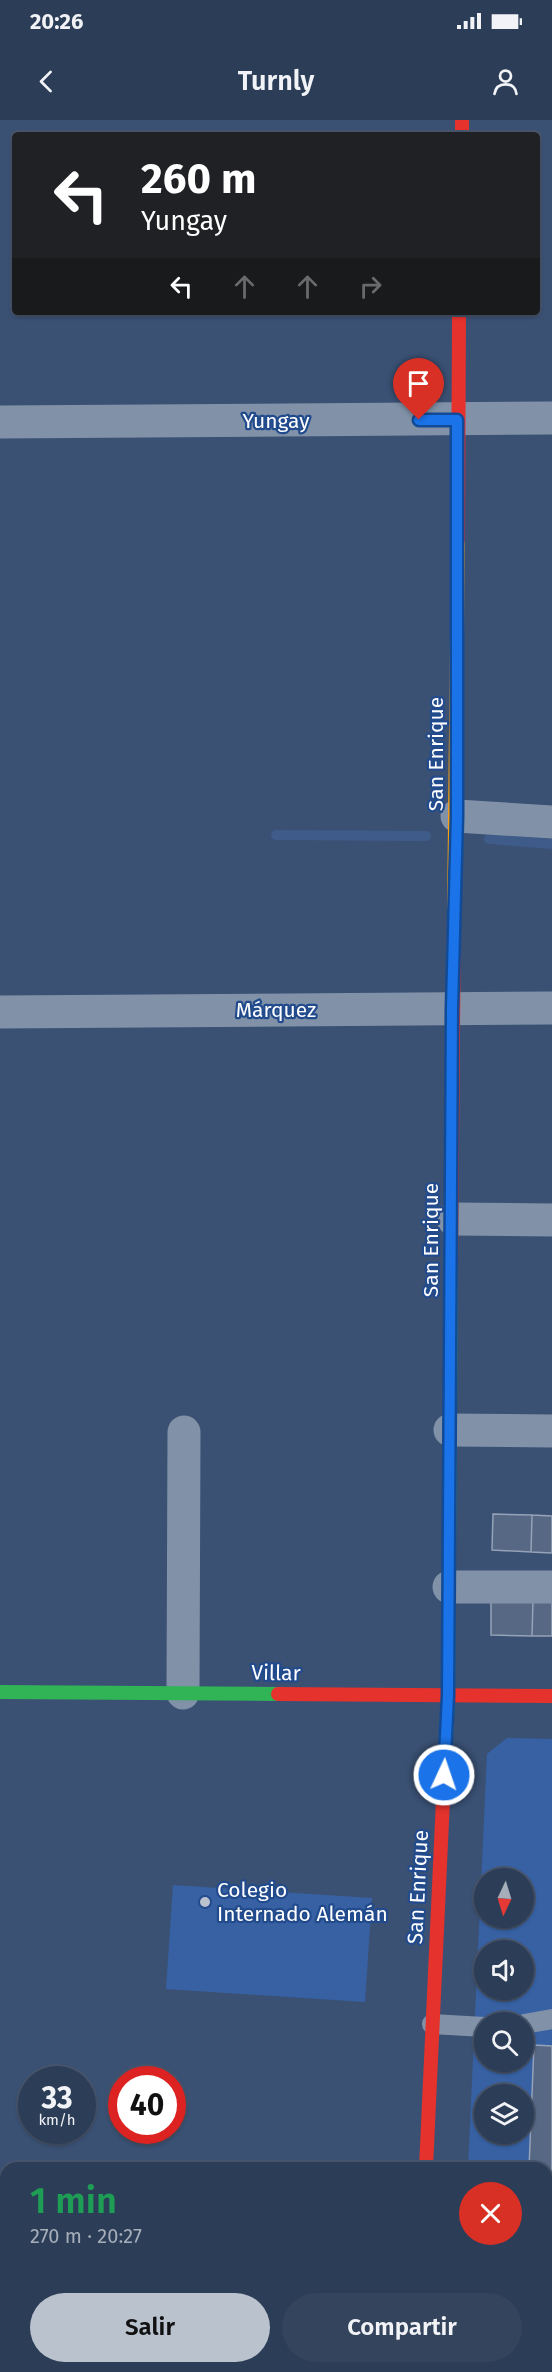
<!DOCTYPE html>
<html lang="es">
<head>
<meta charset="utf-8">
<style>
	:root { --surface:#2c3d57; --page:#34445d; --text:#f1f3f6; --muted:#a6aeba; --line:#48566d; --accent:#bac2ce }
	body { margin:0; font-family:"Fira Sans",sans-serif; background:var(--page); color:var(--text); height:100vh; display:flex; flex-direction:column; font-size:22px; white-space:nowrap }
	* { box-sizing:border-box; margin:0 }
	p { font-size:20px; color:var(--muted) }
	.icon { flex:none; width:33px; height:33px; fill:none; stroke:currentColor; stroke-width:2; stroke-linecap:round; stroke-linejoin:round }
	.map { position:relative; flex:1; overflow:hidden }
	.drawer { position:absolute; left:0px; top:2042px; width:552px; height:212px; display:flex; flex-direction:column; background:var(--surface); border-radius:18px 18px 0 0; box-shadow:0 2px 4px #0004,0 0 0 2px var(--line) }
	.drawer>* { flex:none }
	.top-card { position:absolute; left:12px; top:12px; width:528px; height:183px; border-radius:6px; box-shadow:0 2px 4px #0004,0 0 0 2px var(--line); background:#202124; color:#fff; overflow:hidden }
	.needle { width:39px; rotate:184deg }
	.fabs { position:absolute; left:474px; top:1748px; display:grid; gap:12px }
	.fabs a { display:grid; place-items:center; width:60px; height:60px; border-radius:50%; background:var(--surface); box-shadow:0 2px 4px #0004,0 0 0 2px var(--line); font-size:30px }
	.speed { position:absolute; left:18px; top:1946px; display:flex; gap:12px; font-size:30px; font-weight:700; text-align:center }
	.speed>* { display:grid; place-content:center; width:78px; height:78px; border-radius:50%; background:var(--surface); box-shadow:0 2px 4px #0004,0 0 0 2px var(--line); line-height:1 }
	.speed small { font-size:15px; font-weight:400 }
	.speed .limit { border:9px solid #d22; background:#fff; color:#111 }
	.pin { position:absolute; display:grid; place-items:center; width:51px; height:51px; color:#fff; margin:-62px -26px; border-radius:50% 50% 50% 0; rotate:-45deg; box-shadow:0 0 6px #0007 }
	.pin .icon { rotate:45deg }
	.me { position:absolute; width:66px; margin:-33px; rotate:3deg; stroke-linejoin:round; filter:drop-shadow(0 0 4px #0008) }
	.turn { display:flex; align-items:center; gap:21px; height:126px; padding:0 30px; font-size:27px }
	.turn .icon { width:78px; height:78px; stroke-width:2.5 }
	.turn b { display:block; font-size:42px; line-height:51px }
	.lanes { display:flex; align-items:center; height:57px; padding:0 30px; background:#0003; justify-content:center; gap:30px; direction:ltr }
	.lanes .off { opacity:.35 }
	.round { display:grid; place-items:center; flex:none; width:63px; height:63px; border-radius:32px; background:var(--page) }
	.summary { display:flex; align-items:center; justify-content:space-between; height:102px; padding:0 30px }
	h1 { font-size:36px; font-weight:600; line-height:45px; color:#1e9e55 }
	.action { display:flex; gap:12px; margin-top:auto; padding:12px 30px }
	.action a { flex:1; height:69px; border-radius:36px; background:var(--accent); color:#111; font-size:24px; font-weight:600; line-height:69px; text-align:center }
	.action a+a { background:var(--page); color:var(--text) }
	.status { display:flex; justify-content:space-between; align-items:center; height:42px; padding:0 30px; background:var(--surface); direction:ltr }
	.status svg { height:16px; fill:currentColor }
	header { display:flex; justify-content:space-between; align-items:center; height:78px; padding:0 30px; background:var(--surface); font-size:27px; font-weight:600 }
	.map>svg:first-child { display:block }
	.green { fill:#3761a3; fill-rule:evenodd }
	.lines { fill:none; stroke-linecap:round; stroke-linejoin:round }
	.stream { stroke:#3f5b8a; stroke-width:10 }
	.building { fill:#566884; stroke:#95a2b7; stroke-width:1.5 }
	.lane { stroke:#8192a8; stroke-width:20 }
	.street { stroke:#8192a8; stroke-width:33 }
	.fast { stroke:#30b455; stroke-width:14 }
	.slow { stroke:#ff9f0a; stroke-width:14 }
	.jam { stroke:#e5322d; stroke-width:14 }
	.route-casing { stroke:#114b97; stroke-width:15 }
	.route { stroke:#1a73e8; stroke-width:10 }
	.poi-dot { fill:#bac2ce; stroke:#224b8d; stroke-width:2 }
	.labels { text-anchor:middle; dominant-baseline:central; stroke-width:4.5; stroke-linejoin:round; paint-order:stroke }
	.street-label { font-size:21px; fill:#fff; stroke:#224b8d }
	.poi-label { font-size:21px; fill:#fff; stroke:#224b8d; text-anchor:start }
</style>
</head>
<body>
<div class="status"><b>20:26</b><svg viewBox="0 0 49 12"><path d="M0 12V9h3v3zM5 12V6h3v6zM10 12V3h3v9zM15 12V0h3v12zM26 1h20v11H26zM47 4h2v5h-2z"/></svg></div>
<header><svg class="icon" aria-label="back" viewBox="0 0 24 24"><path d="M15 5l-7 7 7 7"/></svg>Turnly<svg class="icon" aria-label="person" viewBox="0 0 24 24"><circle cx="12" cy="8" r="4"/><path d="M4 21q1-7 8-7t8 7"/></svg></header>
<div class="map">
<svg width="552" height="2252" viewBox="0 0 552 2252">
	<rect width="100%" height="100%" fill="#3a5174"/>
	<path class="green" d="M507 1618 552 1619V2223H546V2048H468L487 1634ZM484 1758H524V1797H484ZM484 1830H524V1869H484ZM484 1902H524V1941H484ZM484 1974H524V2013H484Z
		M173 1765 372 1778 365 1882 166 1869Z"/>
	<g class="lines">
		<path class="stream" d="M276 715 426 716
			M489 719 552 724"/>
	</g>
	<path class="building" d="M493 1394 532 1395 531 1432 492 1430Z
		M532 1395 552 1396V1433L531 1432Z
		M491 1479 533 1480 532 1516 491 1515Z
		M533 1480 552 1481V1516H532Z
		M534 1925 552 1926V2110H546V2048H529Z
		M546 2110H552V2154L546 2153Z"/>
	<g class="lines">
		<path class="lane" d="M432 1904 484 1907
			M524 1904 552 1899"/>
		<path class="street" d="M0 302 552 298
			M457 696 552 702
			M0 892 552 888
			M453 1099 552 1100
			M450 1310 552 1311
			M449 1467H552
			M183 1573 184 1312
			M418 2250H552"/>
		<path class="fast" d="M0 1572 278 1574
			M444 1658 448 1577 451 1146"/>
		<path class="slow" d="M454 797 458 420
			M418 2247V2252"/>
		<path class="jam" d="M462 0V15
			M458 420 459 192
			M451 1146 454 797
			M278 1574 552 1576
			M426 2048 444 1658"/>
	</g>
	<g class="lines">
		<g class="route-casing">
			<path id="route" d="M419 300H457V696L452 888 448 1576 444 1655"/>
		</g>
		<use href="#route" class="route"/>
	</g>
	<circle class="poi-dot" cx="205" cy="1782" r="6"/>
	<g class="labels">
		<g class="street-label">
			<text x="276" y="301">Yungay</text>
			<text transform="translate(436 634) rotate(-90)">San Enrique</text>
			<text x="276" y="890">Márquez</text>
			<text transform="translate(431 1120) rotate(-90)">San Enrique</text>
			<text transform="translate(276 1553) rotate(1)">Villar</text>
			<text transform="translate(418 1767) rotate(-87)">San Enrique</text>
		</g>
		<g class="poi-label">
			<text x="217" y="1770">Colegio<tspan x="217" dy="24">Internado Alemán</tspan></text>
		</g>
	</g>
</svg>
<div class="fabs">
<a><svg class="needle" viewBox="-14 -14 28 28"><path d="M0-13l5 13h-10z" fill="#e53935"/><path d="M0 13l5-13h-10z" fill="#a6aeba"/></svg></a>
<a><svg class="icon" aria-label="sound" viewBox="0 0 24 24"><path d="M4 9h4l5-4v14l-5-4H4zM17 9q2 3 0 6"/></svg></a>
<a><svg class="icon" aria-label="search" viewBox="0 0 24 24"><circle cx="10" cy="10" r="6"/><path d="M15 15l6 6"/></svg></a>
<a><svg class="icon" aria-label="layers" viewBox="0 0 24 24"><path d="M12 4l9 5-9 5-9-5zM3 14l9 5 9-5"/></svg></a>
</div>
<div class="speed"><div>33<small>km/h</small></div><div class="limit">40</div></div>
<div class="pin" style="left:419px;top:300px;background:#d93025"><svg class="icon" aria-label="arrive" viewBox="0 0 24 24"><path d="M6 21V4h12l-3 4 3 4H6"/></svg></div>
<svg class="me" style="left:444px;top:1655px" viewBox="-20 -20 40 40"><circle r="17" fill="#1a73e8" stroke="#fff" stroke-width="3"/><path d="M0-11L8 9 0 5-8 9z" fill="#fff"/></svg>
<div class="top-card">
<div class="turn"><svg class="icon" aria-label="left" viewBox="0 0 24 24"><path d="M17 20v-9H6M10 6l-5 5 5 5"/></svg><div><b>260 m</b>Yungay</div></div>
<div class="lanes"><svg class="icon" aria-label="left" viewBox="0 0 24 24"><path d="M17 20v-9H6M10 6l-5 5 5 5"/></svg><svg class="icon off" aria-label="ahead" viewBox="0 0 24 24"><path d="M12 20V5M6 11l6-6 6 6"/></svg><svg class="icon off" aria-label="ahead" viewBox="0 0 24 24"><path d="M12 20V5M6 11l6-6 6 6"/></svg><svg class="icon off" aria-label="right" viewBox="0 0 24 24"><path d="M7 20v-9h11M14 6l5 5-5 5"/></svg></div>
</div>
<section class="drawer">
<div class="summary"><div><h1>1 min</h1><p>270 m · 20:27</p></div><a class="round" style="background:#d93025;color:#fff"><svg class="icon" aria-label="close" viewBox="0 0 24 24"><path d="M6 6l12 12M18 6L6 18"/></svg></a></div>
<div class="action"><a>Salir</a><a>Compartir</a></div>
</section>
</div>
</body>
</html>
